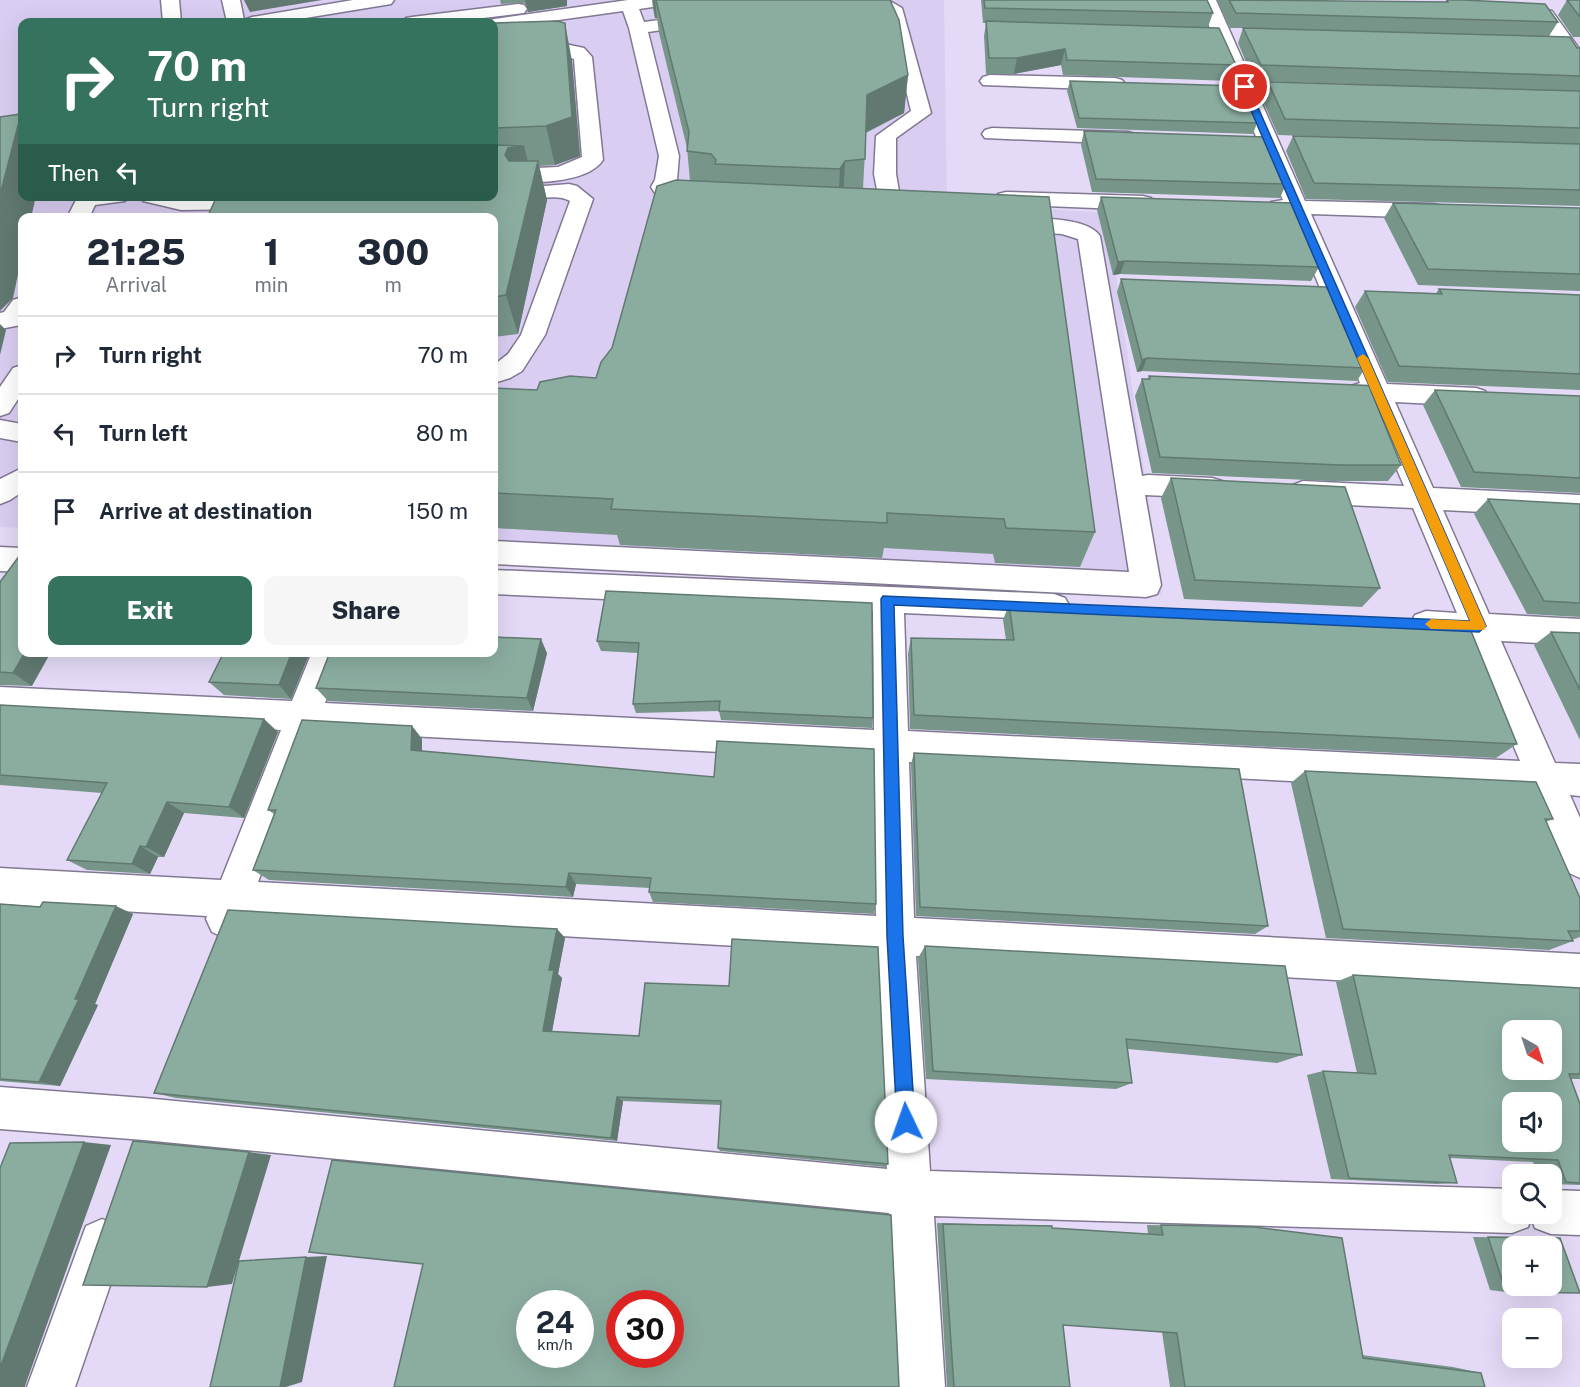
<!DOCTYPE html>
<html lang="en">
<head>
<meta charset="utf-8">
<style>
	:root { --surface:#fff; --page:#f6f6f7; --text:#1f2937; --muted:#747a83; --line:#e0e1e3; --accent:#35735f }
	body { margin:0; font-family:"Public Sans",sans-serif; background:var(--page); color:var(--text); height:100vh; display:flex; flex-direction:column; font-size:22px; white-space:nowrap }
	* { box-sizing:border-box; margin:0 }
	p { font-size:20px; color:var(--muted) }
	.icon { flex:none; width:33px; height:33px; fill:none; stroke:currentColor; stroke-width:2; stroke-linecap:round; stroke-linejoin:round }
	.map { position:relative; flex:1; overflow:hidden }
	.sheet { position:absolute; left:18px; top:213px; width:480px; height:444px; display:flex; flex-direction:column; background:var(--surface); border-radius:12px; box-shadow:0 6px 24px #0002 }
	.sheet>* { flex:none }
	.top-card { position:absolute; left:18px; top:18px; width:480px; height:183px; border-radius:12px; box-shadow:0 6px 24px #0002; background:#35735f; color:#fff; overflow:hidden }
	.needle { width:39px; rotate:141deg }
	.fabs { position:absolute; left:1502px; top:1020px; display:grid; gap:12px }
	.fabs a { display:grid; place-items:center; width:60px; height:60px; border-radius:12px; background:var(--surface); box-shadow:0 6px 24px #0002; font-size:30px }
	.speed { position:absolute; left:516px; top:1290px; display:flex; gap:12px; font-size:30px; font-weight:700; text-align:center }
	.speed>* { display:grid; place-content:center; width:78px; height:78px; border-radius:50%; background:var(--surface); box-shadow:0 6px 24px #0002; line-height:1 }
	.speed small { font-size:15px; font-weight:400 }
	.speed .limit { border:9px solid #d22; background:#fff; color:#111 }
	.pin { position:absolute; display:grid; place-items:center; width:51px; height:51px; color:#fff; margin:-26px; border:3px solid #fff; border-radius:50%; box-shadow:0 2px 6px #0007 }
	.me { position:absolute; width:66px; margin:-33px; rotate:357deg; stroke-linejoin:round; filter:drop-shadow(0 0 4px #0008) }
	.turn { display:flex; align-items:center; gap:21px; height:126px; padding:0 30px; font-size:27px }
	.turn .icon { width:78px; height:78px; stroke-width:2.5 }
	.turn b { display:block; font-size:42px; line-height:51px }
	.then { display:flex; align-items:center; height:57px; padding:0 30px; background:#0003; gap:12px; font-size:22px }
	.eta { display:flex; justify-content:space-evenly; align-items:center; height:102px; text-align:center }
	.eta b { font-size:36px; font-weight:800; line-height:42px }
	.action { display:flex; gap:12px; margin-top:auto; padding:12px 30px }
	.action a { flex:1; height:69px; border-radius:12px; background:var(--accent); color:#fff; font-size:24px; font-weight:800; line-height:69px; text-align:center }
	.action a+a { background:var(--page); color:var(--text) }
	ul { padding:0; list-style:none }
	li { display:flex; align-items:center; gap:18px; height:78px; padding:0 30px; border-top:2px solid var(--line) }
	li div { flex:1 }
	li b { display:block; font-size:22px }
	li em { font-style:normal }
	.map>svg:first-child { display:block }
	.built { fill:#dacdf2; fill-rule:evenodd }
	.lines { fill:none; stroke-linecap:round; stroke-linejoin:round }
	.minor-casing { stroke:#817893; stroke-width:3 }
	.minor { fill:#fff; fill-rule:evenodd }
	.wall { fill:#78958a }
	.shaded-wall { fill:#617970 }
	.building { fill:#8bada0; stroke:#617970; stroke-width:1.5; fill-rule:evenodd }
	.route { fill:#1a73e8; stroke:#114b97; stroke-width:1.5 }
	.slow { fill:#f59e0b }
</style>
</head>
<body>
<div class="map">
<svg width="1580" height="1387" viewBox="0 0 1580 1387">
	<rect width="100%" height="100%" fill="#e4daf7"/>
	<path class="built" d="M0 0H944L947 202 1107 213 1162 595 494 556V218H22V528L0 527ZM22 22H494V196H22Z"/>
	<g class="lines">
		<g class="minor-casing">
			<path id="minor" d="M161 0H179L181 22H163Z
				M222 0H240L244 20 252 17 353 0H394L391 4 385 5 281 22H227Z
				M628 0H676L673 4 639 9 644 22 704 14 710 15 713 19 710 23 704 24 648 32 679 156 677 180 673 187 675 190 705 194 708 199 705 204 697 206 660 201 651 187 655 180 659 156 629 28 623 11 494 29V22H486L494 19Z
				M846 0H888L902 8 931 113 896 138V174L900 197C888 214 865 216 846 212L843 207 846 202 874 199 878 195 874 174 876 136 911 111 888 15 879 9 847 6Z
				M1198 0H1216L1305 201 1434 204 1442 206 1445 211 1442 216 1434 218 1311 214 1387 384 1476 388 1485 391 1489 397 1485 403 1476 406 1395 402 1433 488 1580 495V517L1443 510 1489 614 1580 619V645L1501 641 1555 763 1580 764V796L1570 795 1580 818V878L1567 872 1534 793 909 762 914 918 1580 954V994L916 956 930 1171 1512 1189V1214H1551V1190L1580 1191V1235L1551 1234 1535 1228 1531 1218 1528 1227 1512 1233 934 1216 945 1387H897L889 1213 144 1140 0 1129V1087L144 1098 887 1169 877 954 244 918 238 932 225 938 212 932 206 919 207 916 0 904V868L221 880 281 730 0 715V687L292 701 312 652H344L325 703 874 730 873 611 494 594V570L1054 594 1065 598 1070 607 1065 616 1054 620 904 613 908 731 1520 761 1468 639 1426 637 1415 633 1410 624 1415 615 1426 611 1457 613 1413 508 1303 503 1293 499 1289 492 1293 485 1303 481 1404 486 1368 401 1351 398 1347 392 1351 386 1360 383 1289 214 1271 212 1268 207 1271 202 1283 200ZM314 731 874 760 876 916 258 882Z
				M518 4 524 5 527 9 524 13 451 22H403L406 18 412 17Z
				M1546 10 1552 11 1580 50V68C1564 64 1546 29 1537 15L1540 11Z
				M565 44 584 48 592 57 603 160C586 186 522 183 494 182V170L558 167 582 157 574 59 565 56 494 60V49Z
				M990 75 1115 78 1122 80 1125 84 1122 88 1115 90 983 85 980 81 983 77Z
				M992 128 1128 132 1135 134 1138 138 1135 142 1128 144 985 138 982 134 985 130Z
				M569 184 577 186 593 199 545 335 522 371 510 378 494 383V365L508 354 521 335 570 201C557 193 536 201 520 198L517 193 520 188Z
				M1006 192 1143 196 1151 198 1154 203 1151 208 1143 210 998 204 995 199 998 194Z
				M78 196H128L125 201 95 205 89 218H67Z
				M140 196H264L271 202 268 207 260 209 181 210 143 201Z
				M1007 218C1031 219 1086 215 1100 236L1142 476 1148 475 1212 478 1222 481 1226 488 1222 495 1212 498 1145 495 1161 585 1157 594 1146 597 494 564V541L1129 572 1078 239 1062 234 999 230 996 225 999 220Z
				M22 297V322L21 325 0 329V313L4 312 13 300Z
				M22 365V393L9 413 0 416V387L13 368Z
				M0 420 22 424V442L0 438Z
				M22 468V492L10 500 0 504V479Z
				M0 547 22 548V572L0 571Z
				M102 1219 118 1226 125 1242 75 1387H27L86 1226Z"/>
		</g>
		<use href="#minor" class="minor"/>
	</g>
	<path class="wall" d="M500 0H567V6L528 12 526 5 524 3 501 4Z
		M652 0H890L908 75 904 113 866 133 863 189 1095 532 1080 567 995 563 993 554 884 548 882 558 620 545 617 535 494 528V388L537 390 596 378 612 348 690 181 687 148 659 33 657 18H655L653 9Z
		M981 0H1207L1213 13 1208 27 1236 65 1230 81 1063 75 1061 65 1014 74H986L984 36 986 23H983Z
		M1217 0H1327V1L1446 2V0H1463L1558 22 1549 36 1580 48V206L1306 199 1286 151 1293 136 1458 141 1278 135 1261 97 1268 82 1545 90 1254 81 1238 43 1243 28H1230Z
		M1567 0H1580V37H1573L1558 15Z
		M494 23 572 61 580 156 555 165 539 166 547 200 518 334 494 337Z
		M1070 81 1257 123 1253 134 1077 128 1067 91Z
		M1084 131 1286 184 1280 198 1092 192 1081 145Z
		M1101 197 1319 267 1311 281 1120 274 1113 275 1097 210Z
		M1393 203 1580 208V291L1418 285 1384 218Z
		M1121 279 1365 368 1357 381 1142 371 1137 372 1117 292Z
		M1439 289 1580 295V390L1388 382 1355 307 1365 291 1436 293Z
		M1149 376 1372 395 1401 465 1388 481H1329L1152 473 1135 396 1142 379H1148Z
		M1435 390 1580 396V493L1461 487 1423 405Z
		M1171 478 1380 588 1362 607 1184 599 1161 498Z
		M1488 499 1580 504V617L1527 614 1474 514Z
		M0 582 32 686 0 685Z
		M606 591 873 718 872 728 721 720 719 711 636 713 633 704 638 653 601 651 597 641Z
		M1009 604 1517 744 1496 758 910 729 908 654 911 638 1006 640 1003 620Z
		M1551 632 1580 633V740L1534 645Z
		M224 652H310L291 699 224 695 209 682Z
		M547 653 533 711 328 701 316 688Z
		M0 705 278 732 244 818 184 813 164 857H158L150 874 87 870 67 860 102 793 0 785Z
		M412 726 422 739V751L876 904 874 914 653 902 649 892 650 888 576 884 573 897 269 880 253 870 274 814 268 810Z
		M914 753 1268 926 1255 934 916 916 911 764Z
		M1305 771 1553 819 1546 822 1580 898V937L1572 940 1573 941 1549 950 1326 938 1291 783Z
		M0 904 133 914 95 1004 98 1005 60 1086 0 1081Z
		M557 929 565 938 558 974 562 978 552 1031 888 1164 885 1167 720 1151 718 1148 721 1105 623 1101 617 1141 176 1098 154 1093Z
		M925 946 1302 1055 1277 1063 1128 1049 1132 1083 1116 1089 926 1079 918 958Z
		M1353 975 1580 988V1079H1571L1580 1104V1185L1551 1184V1174H1537L1533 1162 1450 1158 1457 1183 1436 1184 1331 1179 1307 1075 1323 1071 1357 1073 1336 982Z
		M937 1223 1052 1226V1228L1148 1234 1147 1225 1254 1227 1362 1355 1453 1367 1481 1373 1485 1387H1170L1162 1332 1063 1325 1070 1387H947Z
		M1473 1237 1560 1238 1506 1292 1490 1290Z"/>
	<path class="shaded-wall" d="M244 0H322L250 12Z
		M525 0H567V6L528 12Z
		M653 0H655L657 18H655Z
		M565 23 572 61 580 156 555 165 546 126Z
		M1065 49 1061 65 1014 74 1017 58Z
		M908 75 904 113 864 133 867 95Z
		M21 114 22 116V196H36L31 218H22V256L13 298 0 311V195Z
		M524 146 533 182 538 161 547 200 518 334 506 295 518 187 505 155 508 148Z
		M845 161 843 200 838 208 840 169Z
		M1125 261 1120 274 1113 275 1118 262Z
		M0 324 6 330 0 355Z
		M1147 358 1142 371 1137 372 1142 360Z
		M1378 386 1366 403 1371 391Z
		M541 639 547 653 533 711 527 698Z
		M25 652H51L32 686 13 673Z
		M292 652H310L291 699 279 685Z
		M264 719 278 732 244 818 229 807Z
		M412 726 422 739V763L411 750Z
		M167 802 184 813 164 857 146 847Z
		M140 846 158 857 150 874 132 864Z
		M569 873 576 884 573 897 566 887Z
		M116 906 133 914 95 1004 98 1005 60 1086 39 1082Z
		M557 929 565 938 558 974 562 978 551 1037 543 1031 549 970Z
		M617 1097 623 1101 617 1141 611 1138Z
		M84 1142 111 1145 25 1386V1387H0V1368Z
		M249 1152 271 1155 232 1284 207 1287Z
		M327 1256 302 1382 286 1387H280L306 1257Z"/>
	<path class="building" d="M656 0H890L899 20 908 75 867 95 865 159 845 161 840 169 715 164 716 160 711 154 687 151 689 132Z
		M984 0H1207L1213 13 985 8Z
		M1229 0 1448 2 1447 0H1463L1545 4 1558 22 1236 13Z
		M1567 0H1580V17Z
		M557 21 565 23 572 117 546 126 494 128V23Z
		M986 21 1219 28 1236 65 1067 60 1065 49 1017 58H989Z
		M1243 28 1570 37 1577 48H1580V76L1261 65Z
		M1070 81 1241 86 1257 123 1079 118Z
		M1268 82 1580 91V128L1285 119Z
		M21 114 0 195V117Z
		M1084 131 1265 137 1286 184 1096 179Z
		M1293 136 1580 144V190L1314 183Z
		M494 145 524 146 508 148 505 155 509 161H538L506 295 494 297V218H207L217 196H494Z
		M676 180 1049 197 1095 532 1006 528 1004 519 887 513V523L611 509 613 499 494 493V388L537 390 540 382 570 376 596 378 601 362 612 348 657 186Z
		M1101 197 1294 203 1319 267 1125 261 1118 262Z
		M1393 203 1580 208V274L1428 269Z
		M1121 279 1326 287 1332 293 1365 368 1147 358 1142 360Z
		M1439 289 1580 295V374L1399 366 1365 291 1442 294Z
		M1149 376 1378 386 1371 391 1401 465H1340L1160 457 1142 379H1150Z
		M1435 390 1580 396V478L1474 472Z
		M1171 478 1345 487 1380 588 1195 580Z
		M1488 499 1580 504V603L1544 601Z
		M20 555 22 556V652H25L13 673 0 672V582Z
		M606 591 872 603 873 718 719 711 720 701 633 704 639 643 597 641Z
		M1009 604 1469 626 1517 744 914 715 911 638 1014 640Z
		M1551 632 1580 633V690Z
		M494 637 541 639 527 698 316 688 330 652H494Z
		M224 652H292L279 685 209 682Z
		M0 705 264 719 229 807 167 802 146 847 140 846 132 864 67 860 107 783 0 775Z
		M302 720 412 726 411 750 714 777 717 741 874 749 876 904 649 892 651 878 569 873 566 887 253 870 276 810H268Z
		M914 753 1239 769 1268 926 920 907Z
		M1305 771 1536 782 1553 819H1545L1580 898V931H1568L1573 941 1343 929Z
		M43 902 116 906 75 999H79L39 1082 0 1079V904L40 907Z
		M228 910 557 929 549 970H554L543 1031 639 1036 645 983 729 986 732 939 878 947 888 1164 718 1148 721 1101 617 1097 611 1138 154 1093Z
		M925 946 1285 966 1302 1055 1126 1039 1132 1083 933 1071Z
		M1353 975 1580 988V1074H1569L1580 1104V1183L1566 1182 1558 1160 1449 1155 1457 1183 1349 1178 1323 1071 1376 1074ZM1512 1030H1551V1070H1512ZM1512 1102H1551V1142H1512Z
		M133 1141 249 1152 207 1287 83 1285Z
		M84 1142 0 1368V1168L10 1143Z
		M332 1160 891 1215 899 1387H394L423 1264 309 1252ZM530 1304H580V1354H530ZM620 1304H670V1354H620Z
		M943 1224 1052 1226V1228L1163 1235 1161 1225 1254 1227 1342 1238 1363 1358 1481 1373 1485 1387H1185L1177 1333 1063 1325 1070 1387H954Z
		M1488 1237 1560 1238 1580 1293 1506 1292ZM1512 1246H1551V1286H1512Z
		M306 1257 280 1387H210L239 1261Z"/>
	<path class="route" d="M1245 85 1249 87 1486 626 1479 632 894 605 903 936 915 1122 913 1129 906 1131 900 1129 897 1122 887 936 881 599 883 596 1470 621 1241 87Z"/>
	<path class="slow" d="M1363 354 1368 358 1486 626 1484 630 1431 629 1425 624 1431 619 1470 621 1357 358Z"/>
</svg>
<div class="fabs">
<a><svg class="needle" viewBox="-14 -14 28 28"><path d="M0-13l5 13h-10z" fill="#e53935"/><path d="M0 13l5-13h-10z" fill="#747a83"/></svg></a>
<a><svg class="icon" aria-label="sound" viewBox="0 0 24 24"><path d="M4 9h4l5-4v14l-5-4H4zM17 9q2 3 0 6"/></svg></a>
<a><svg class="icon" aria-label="search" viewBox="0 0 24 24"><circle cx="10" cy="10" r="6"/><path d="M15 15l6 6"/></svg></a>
<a>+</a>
<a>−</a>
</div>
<div class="speed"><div>24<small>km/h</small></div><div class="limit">30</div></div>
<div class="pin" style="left:1245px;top:87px;background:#d93025"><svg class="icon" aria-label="arrive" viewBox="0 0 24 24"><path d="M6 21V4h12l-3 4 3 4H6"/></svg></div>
<svg class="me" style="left:906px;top:1122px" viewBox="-20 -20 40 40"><circle r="19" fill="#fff"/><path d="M0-13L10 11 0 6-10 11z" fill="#1a73e8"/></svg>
<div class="top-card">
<div class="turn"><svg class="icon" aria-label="right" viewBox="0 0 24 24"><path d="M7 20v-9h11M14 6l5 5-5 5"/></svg><div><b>70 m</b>Turn right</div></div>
<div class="then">Then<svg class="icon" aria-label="left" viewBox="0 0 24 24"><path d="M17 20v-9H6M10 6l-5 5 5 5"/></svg></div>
</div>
<section class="sheet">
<div class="eta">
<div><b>21:25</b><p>Arrival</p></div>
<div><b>1</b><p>min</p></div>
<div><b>300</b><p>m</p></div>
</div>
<ul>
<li><svg class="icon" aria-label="right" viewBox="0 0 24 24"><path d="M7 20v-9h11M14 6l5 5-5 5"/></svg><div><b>Turn right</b></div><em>70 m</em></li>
<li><svg class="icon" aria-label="left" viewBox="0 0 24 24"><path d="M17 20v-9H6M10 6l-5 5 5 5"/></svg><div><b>Turn left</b></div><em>80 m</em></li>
<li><svg class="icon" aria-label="arrive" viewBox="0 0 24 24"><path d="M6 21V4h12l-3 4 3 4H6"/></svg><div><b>Arrive at destination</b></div><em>150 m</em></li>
</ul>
<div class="action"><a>Exit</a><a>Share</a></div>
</section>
</div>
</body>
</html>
